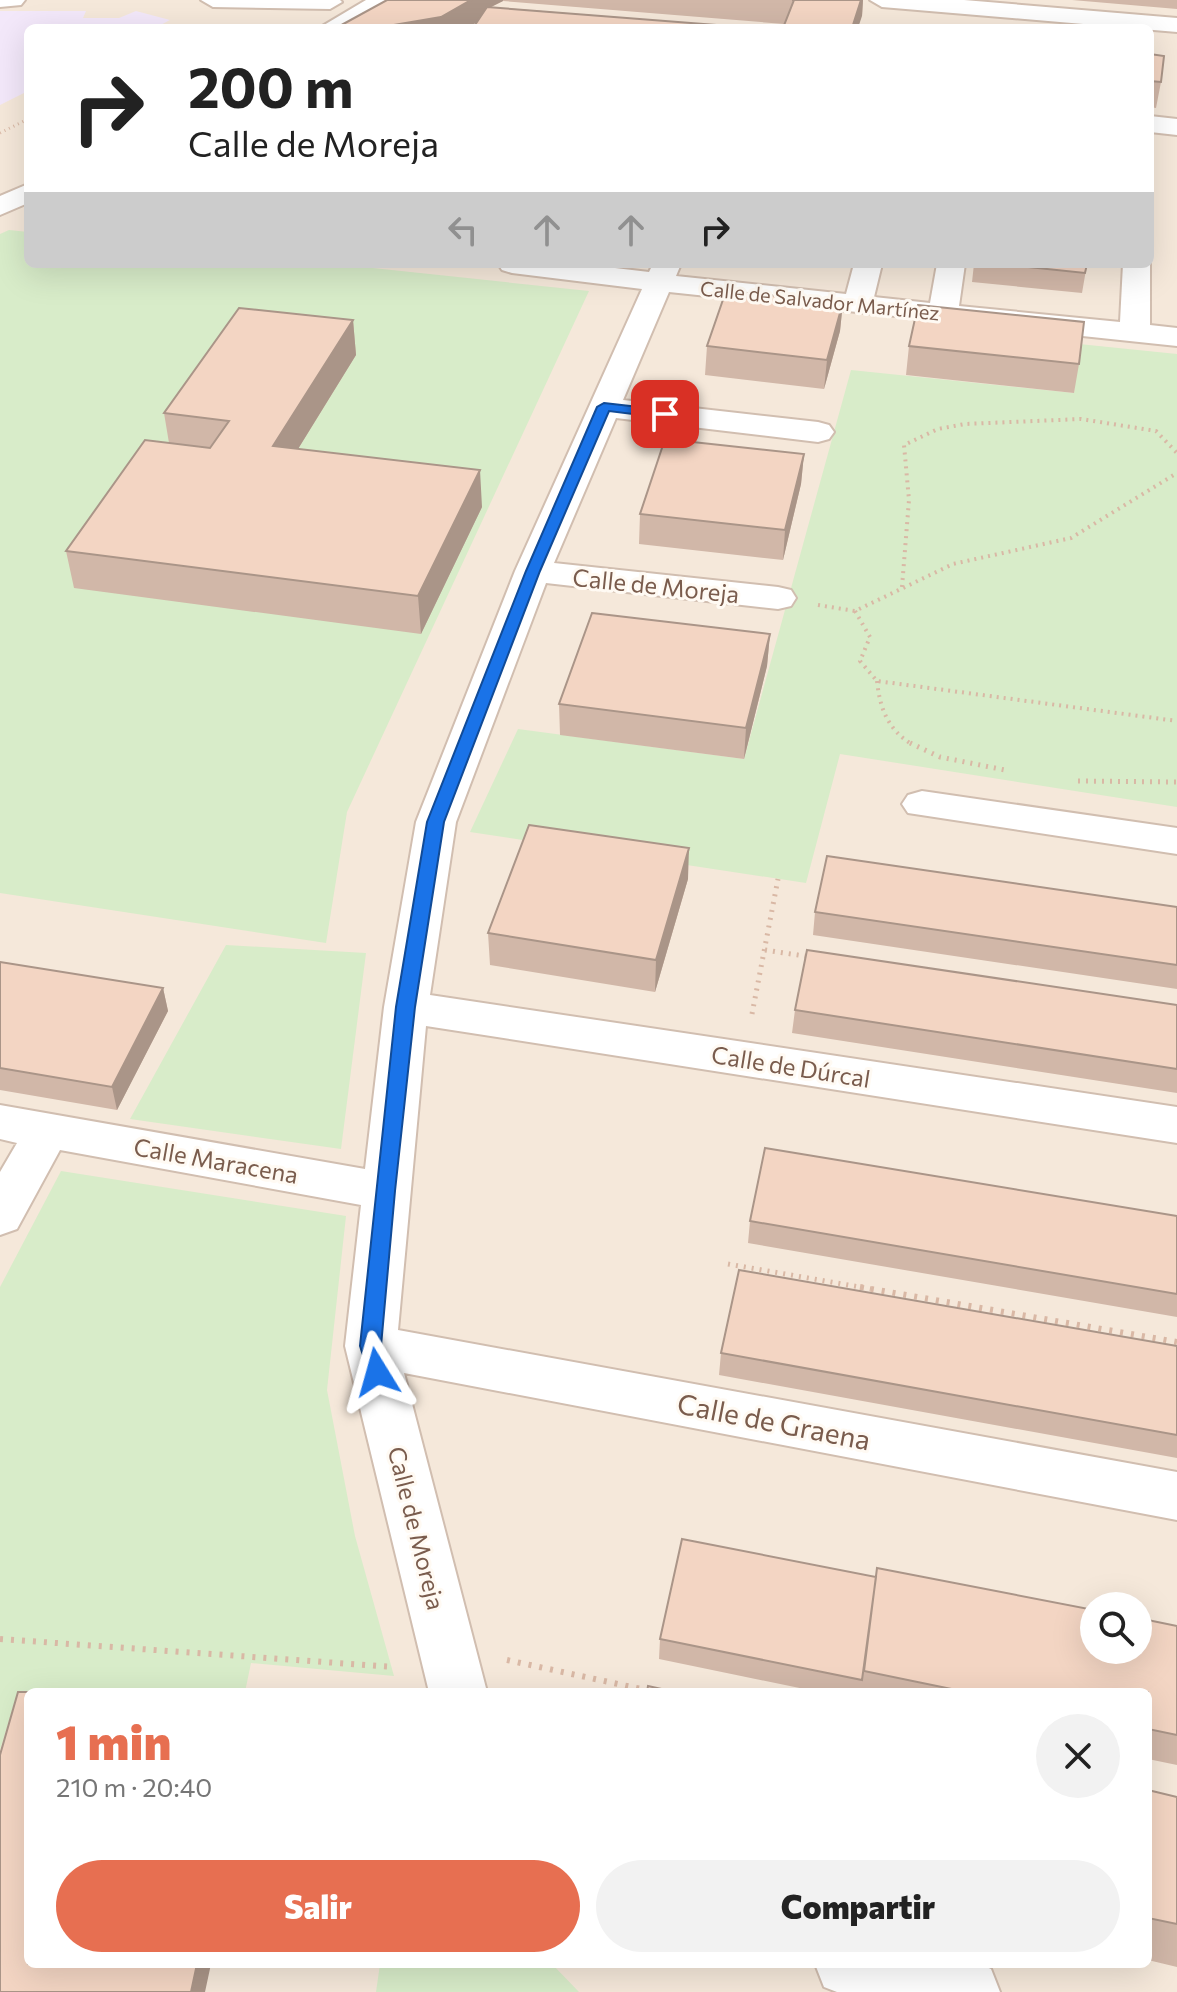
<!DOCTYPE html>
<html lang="es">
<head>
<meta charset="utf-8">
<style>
	:root { --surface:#fff; --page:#f2f2f2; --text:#222; --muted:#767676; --accent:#e76f51 }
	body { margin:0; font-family:Commissioner,sans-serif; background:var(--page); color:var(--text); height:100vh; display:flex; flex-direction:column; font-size:30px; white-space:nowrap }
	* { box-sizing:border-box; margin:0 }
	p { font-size:26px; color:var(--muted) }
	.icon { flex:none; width:44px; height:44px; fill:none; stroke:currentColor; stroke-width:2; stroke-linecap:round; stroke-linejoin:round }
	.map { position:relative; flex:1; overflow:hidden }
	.panel { position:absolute; left:24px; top:1688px; width:1128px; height:280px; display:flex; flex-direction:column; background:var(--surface); border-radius:12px; box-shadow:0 8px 32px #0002 }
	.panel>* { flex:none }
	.banner { position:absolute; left:24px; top:24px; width:1130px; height:244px; border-radius:12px; box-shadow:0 8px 32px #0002; background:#fff; color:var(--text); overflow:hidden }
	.fabs { position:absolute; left:1080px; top:1592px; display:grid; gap:16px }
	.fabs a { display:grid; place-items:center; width:72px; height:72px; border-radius:50%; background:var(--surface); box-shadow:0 8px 32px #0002; font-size:40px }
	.pin { position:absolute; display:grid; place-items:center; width:68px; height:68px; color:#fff; margin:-34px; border-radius:16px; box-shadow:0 4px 12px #0006 }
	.me { position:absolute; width:88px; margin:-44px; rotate:352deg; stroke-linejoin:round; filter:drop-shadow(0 0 6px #0008) }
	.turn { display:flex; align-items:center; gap:28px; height:168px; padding:0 32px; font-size:36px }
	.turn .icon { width:104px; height:104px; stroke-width:2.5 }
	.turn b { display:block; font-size:56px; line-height:68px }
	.lanes { display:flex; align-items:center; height:76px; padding:0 32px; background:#0003; justify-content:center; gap:40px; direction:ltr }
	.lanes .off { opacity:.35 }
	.round { display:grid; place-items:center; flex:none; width:84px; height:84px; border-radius:42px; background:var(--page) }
	.overview { display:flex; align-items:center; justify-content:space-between; height:136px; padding:0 32px }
	h1 { font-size:48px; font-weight:800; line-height:60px; color:var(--accent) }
	.button { display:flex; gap:16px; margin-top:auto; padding:16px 32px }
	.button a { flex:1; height:92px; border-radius:48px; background:var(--accent); color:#fff; font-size:32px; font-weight:800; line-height:92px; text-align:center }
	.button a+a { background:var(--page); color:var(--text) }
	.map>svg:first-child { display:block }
	.residential { fill:#f5e8da; fill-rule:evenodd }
	.education { fill:#f3e8fa }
	.green { fill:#d8ecc9 }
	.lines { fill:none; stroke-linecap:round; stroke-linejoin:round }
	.minor-casing { stroke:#d1beb0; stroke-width:4 }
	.path-far3 { stroke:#d9b8a5; stroke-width:3; stroke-dasharray:1 4; stroke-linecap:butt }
	.path-far2 { stroke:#d9b8a5; stroke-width:4; stroke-dasharray:2 5; stroke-linecap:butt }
	.path-far1 { stroke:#d9b8a5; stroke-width:5; stroke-dasharray:2 6; stroke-linecap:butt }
	.path { stroke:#d9b8a5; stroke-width:6; stroke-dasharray:3 8; stroke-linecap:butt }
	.minor { fill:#fff; fill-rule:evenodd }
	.wall { fill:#d1b7a8 }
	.shaded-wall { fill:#aa9588 }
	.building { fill:#f3d5c3; stroke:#aa9588; stroke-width:2 }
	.route { fill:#1a73e8; stroke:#114b97; stroke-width:2 }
	.labels { text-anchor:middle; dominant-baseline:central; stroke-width:6; stroke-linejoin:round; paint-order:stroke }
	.far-street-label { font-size:20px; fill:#7a5c4d; stroke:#fffaf3 }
	.street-label { font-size:24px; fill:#7a5c4d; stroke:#fffaf3 }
	.near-street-label { font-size:28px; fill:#7a5c4d; stroke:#fffaf3 }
</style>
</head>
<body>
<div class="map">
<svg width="1177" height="1992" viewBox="0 0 1177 1992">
	<rect width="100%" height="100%" fill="#fdf6ec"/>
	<path class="residential" d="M0 0H1177V1992H0ZM28 28H1150V264H28ZM1094 1606H1138V1650H1094ZM28 1692H1148V1964H28Z"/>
	<path class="education" d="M0 11H86L83 18H119L136 11 170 20 155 28H28V91L0 105Z"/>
	<path class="green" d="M9 230 28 232V264H335L589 291 347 812 326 943 0 893V234Z
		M1079 344 1177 354V807L840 754 806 883 470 832 518 729 744 759 851 370 1074 393Z
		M226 945 366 953 341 1149 130 1119Z
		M61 1171 346 1216 327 1390 355 1536 394 1676 251 1663 245 1692H28V1698H16L0 1750V1287Z
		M380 1964H552L579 1992H376Z"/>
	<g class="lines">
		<g class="minor-casing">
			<path id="minor" d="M0 0H25L21 5 0 7Z
				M201 0H340L342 2 330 9 213 7Z
				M366 0H395L349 28H319Z
				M870 0H964L1177 18V32L882 7Z
				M1150 116 1177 119V135L1150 132Z
				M28 184V203L0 215V196Z
				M1150 262V325L1177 328V346L669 292 623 400 818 422 829 425 834 432 829 439 818 442 616 418 554 563 778 587 791 590 796 598 791 606 778 609 546 583 456 822 430 995 1177 1107V1143L426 1026 398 1330 1177 1472V1520L404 1373 487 1692H429L345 1346 361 1205 60 1150 17 1229 0 1235V1172L17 1143 0 1139V1105L365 1169 384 1007 416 822 515 571 642 289 512 273 502 270 498 264H581L649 272 653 264H681L676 276 846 294 854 264H882L874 297 930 303 937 264H965L959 306 1120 322 1123 264Z
				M922 791 1177 828V854L908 813 902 804 908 795Z
				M815 1964H979L991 1969 1000 1992H837L824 1987Z"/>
		</g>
		<path class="path-far3" d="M0 133 28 119"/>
		<path class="path-far2" d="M902 587 909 500 904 445 938 429 965 424 1081 419 1156 431 1177 453
			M818 605 855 611 953 564 1071 538 1177 473
			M855 611 870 637 860 661 877 681 1177 721
			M877 681C880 709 888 730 913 745"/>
		<path class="path-far1" d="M910 743 940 757 1005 770
			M1078 781 1177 782
			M765 950 811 957
			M752 1014 778 879
			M728 1264 871 1289"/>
		<path class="path" d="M860 1287 1177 1342
			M0 1639 394 1667
			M507 1660 655 1692"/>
		<use href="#minor" class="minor"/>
	</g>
	<path class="wall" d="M387 0H863L862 16 784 24 503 1 491 7 755 28H475V25L477 22 467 28Z
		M1072 0H1177V9Z
		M1150 54 1161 82 1156 108 1150 107Z
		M798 264H842L841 268Z
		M974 264H1087L1082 293 972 282Z
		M843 302 840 331 824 389 705 375 707 346Z
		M353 320 356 355 298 449 482 507 421 634 74 588 66 551 169 443 164 413Z
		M909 346 1079 364 1074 393 906 375Z
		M804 454 801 484 783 560 639 544 640 514Z
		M770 634 767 666 744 759 560 735 559 704Z
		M688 879 655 992 490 965 488 933Z
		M1177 907V989L813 935 815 912Z
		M0 962 163 988 168 1011 117 1110 0 1090Z
		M1177 1005V1093L792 1033 795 1010Z
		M1177 1216V1317L748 1243 750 1221Z
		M1177 1346V1458L719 1375 721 1353Z
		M876 1577 1177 1626V1765L1148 1759V1692H819L659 1659 660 1639Z
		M1148 1790 1177 1797V1967L1148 1960Z"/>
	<path class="shaded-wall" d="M471 0H503V1L489 8V15L467 28H376Z
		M861 0H863L862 16 858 28H852Z
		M843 302 840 331 824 389 827 360Z
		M353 320 356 355 277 483 273 446Z
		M804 454 801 484 783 560 785 530Z
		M480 470 482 507 421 634 418 596Z
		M770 634 767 666 744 759 746 728Z
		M689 848 688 879 655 992 656 960Z
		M163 988 168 1011 117 1110 112 1087Z
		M197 1964H211L205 1992H191Z"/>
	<path class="building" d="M387 0H471L441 17 376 28H336Z
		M792 0H861L852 28H783L794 0Z
		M487 7 755 28H513L475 25Z
		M1150 54 1164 56 1161 82 1150 81Z
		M1000 264H1087L1085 273Z
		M726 291 843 302 827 360 707 346Z
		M918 305 1084 322 1079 364 909 346Z
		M239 308 353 320 273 446 480 470 418 596 66 551 145 440 210 448 229 421 164 413Z
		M665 439 804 454 785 530 640 514Z
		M592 613 770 634 746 728 559 704Z
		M529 825 689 848 656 960 488 933Z
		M827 856 1177 907V965L815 912Z
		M807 950 1177 1005V1069L795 1010Z
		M0 962 163 988 112 1087 0 1068Z
		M765 1148 1177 1216V1294L750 1221Z
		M739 1270 1177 1346V1435L721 1353Z
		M682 1539 876 1577 862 1680 660 1639Z
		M877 1568 1094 1610V1650H1138V1618L1177 1626V1735L1148 1729V1692H966L864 1671Z
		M648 1686 675 1692H647Z
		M18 1692H28V1964H197L191 1992H0V1755Z
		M1148 1790 1177 1797V1924L1148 1918Z"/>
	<path class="route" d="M604 403 665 410 672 414 665 418 609 411 540 571 444 822 415 1007 395 1191 381 1346 388 1372 385 1378H370L360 1346 396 1007 427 822 526 571 597 407Z"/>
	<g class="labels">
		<g class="far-street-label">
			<text transform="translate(820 300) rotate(6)">Calle de Salvador Martínez</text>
		</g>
		<g class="street-label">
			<text transform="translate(656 585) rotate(6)">Calle de Moreja</text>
			<text transform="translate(791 1066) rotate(9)">Calle de Dúrcal</text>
			<text transform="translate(216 1160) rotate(10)">Calle Maracena</text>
			<text transform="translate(417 1528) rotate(76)">Calle de Moreja</text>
		</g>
		<g class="near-street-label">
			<text transform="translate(774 1421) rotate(11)">Calle de Graena</text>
		</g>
	</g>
</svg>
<div class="fabs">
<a><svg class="icon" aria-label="search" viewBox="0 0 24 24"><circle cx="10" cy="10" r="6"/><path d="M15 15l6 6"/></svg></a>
</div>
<div class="pin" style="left:665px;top:414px;background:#d93025"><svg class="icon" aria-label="arrive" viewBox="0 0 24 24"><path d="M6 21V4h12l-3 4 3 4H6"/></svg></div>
<svg class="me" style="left:377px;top:1372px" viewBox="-20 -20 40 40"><path d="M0-17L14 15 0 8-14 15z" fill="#1a73e8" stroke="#fff" stroke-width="4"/></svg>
<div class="banner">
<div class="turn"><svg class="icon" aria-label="right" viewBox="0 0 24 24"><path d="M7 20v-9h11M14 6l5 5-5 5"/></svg><div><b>200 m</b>Calle de Moreja</div></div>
<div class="lanes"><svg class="icon off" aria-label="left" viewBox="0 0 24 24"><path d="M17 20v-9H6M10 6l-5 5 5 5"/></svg><svg class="icon off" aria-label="ahead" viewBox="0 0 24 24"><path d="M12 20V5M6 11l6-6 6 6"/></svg><svg class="icon off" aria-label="ahead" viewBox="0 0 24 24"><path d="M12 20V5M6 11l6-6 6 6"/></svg><svg class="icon" aria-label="right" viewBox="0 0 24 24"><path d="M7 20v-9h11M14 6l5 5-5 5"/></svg></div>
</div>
<section class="panel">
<div class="overview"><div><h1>1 min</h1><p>210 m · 20:40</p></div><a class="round"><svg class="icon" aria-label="close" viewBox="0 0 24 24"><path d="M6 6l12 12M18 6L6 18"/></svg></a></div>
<div class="button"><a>Salir</a><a>Compartir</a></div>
</section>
</div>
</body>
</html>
